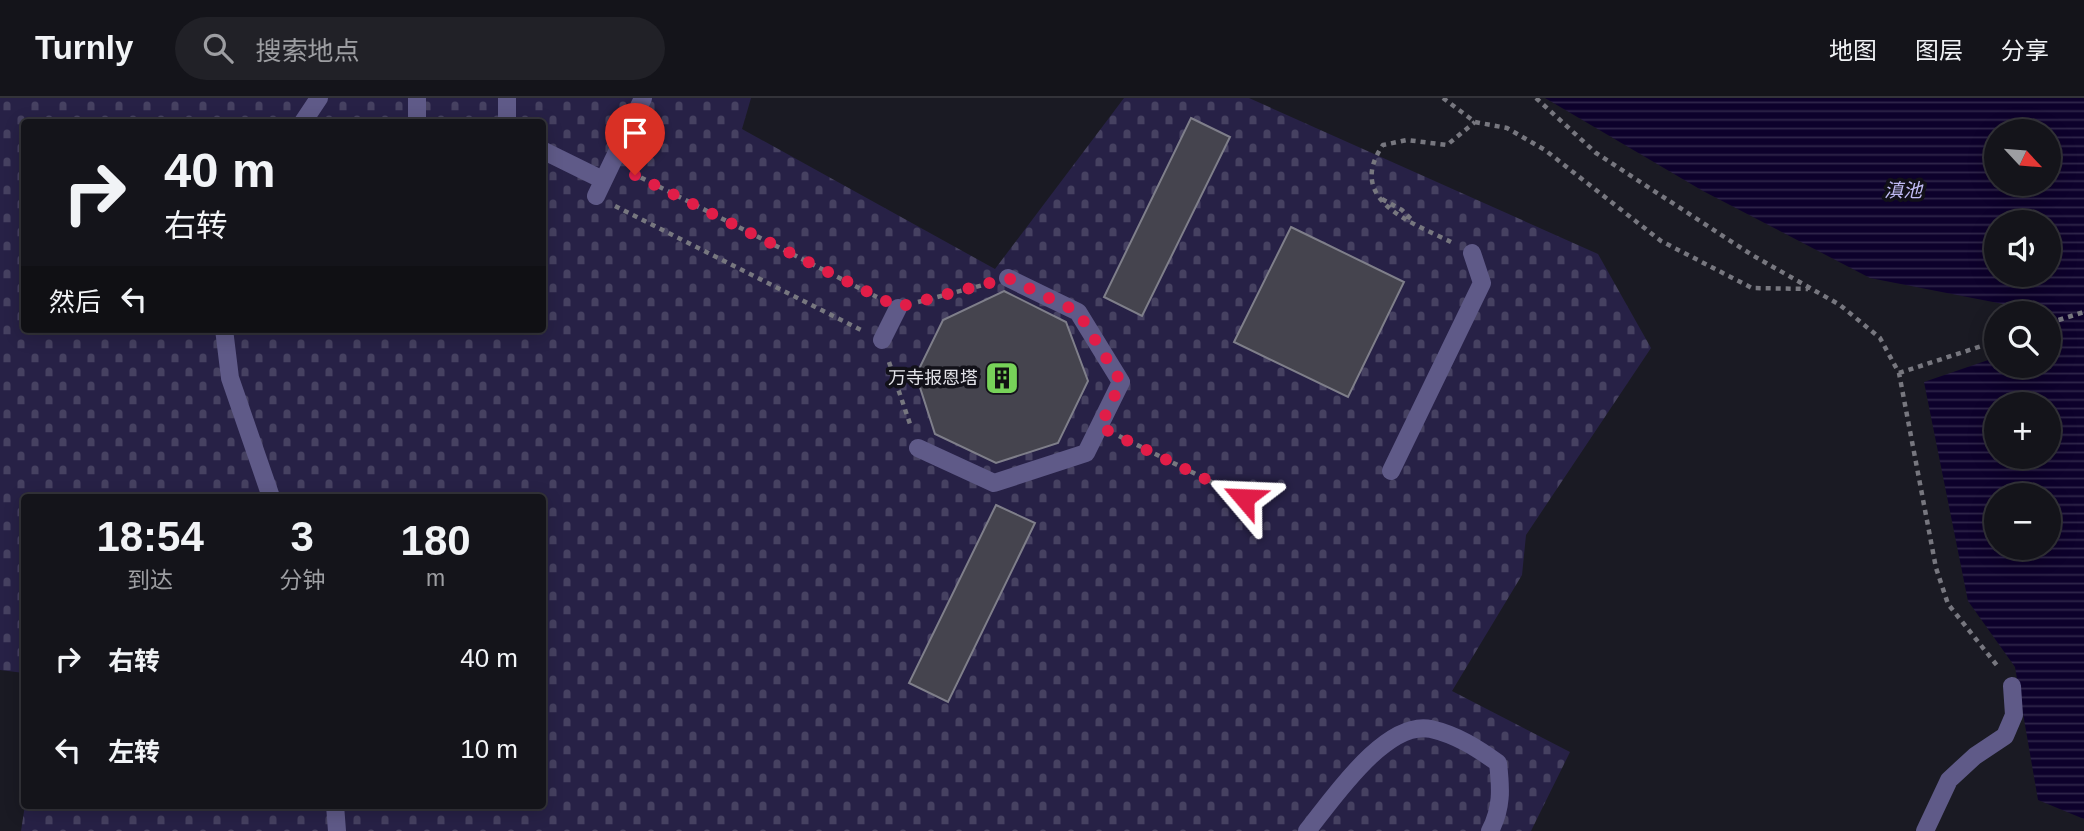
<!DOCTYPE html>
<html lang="zh">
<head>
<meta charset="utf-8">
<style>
	:root { --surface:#14141a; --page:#212127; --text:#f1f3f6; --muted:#9d9ea2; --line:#333339 }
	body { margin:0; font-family:Arial,"Noto Sans SC",sans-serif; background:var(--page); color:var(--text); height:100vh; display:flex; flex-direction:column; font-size:26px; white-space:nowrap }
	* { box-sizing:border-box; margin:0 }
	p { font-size:23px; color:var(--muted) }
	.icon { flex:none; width:38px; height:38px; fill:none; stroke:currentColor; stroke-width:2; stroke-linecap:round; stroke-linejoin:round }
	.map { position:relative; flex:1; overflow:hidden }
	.details { position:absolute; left:21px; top:396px; width:525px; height:315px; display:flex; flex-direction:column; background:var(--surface); border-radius:7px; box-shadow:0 4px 18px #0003,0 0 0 2px var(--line) }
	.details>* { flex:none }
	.hud { position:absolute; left:21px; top:21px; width:525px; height:214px; border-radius:7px; box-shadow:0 4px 18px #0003,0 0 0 2px var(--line); background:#14141a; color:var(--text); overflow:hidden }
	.needle { width:46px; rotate:116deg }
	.buttons { position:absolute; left:1984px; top:21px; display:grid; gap:14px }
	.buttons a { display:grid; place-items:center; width:77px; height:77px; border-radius:50%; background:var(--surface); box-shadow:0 4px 18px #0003,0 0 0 2px var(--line); font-size:35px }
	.pin { position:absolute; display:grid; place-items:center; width:60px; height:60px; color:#fff; margin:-72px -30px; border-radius:50% 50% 50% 0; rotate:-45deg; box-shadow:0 0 7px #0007 }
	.pin .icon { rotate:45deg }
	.me { position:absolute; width:77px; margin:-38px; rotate:296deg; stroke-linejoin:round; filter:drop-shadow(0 0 5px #0008) }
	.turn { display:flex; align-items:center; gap:24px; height:147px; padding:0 28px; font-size:32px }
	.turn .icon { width:91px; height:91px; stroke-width:2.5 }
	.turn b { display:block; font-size:49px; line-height:60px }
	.then { display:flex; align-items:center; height:66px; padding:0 28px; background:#0003; gap:14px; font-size:26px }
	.eta { display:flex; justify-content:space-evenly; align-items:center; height:119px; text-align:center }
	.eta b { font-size:42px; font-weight:700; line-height:49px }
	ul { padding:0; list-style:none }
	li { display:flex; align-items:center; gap:21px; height:91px; padding:0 28px }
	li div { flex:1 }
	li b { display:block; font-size:26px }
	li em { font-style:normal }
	header { display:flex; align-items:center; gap:42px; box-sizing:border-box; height:98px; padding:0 35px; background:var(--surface); border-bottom:2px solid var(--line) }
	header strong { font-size:33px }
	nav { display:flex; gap:38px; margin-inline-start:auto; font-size:24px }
	.search { width:490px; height:63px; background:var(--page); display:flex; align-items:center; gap:18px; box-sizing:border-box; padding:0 24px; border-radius:38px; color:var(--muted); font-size:26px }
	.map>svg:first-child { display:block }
	.cemetery { fill:url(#cemetery-stones); fill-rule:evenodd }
	.water { fill:url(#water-rules); fill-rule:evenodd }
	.building { fill:#45444e; stroke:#7f7f8a; stroke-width:2 }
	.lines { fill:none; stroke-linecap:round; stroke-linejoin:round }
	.path { stroke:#77777f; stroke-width:4.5; stroke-dasharray:5 5; stroke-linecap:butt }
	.minor { stroke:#5f5a88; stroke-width:18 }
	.route { stroke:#e11d48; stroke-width:12; stroke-dasharray:0 21.6 }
	.labels { text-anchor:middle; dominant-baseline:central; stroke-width:7; stroke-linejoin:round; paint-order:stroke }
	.poi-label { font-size:18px; fill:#e2e2e8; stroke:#121119; text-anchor:end }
	.water-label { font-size:19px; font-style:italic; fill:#c0bbf4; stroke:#121119 }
</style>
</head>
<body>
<header>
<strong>Turnly</strong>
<div class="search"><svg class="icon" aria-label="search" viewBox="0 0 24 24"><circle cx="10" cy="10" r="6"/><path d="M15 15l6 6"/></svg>搜索地点</div>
<nav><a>地图</a><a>图层</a><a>分享</a></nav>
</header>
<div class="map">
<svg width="2084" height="733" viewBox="0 0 2084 733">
	<defs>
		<pattern id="cemetery-stones" width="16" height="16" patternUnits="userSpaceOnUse" patternTransform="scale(1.75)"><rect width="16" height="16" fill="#272146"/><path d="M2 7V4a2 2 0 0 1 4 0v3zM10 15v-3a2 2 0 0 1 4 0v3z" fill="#464161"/></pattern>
		<pattern id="water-rules" width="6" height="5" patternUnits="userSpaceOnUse" patternTransform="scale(1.75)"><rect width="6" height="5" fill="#0d012b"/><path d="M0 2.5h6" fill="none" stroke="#30264a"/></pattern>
	</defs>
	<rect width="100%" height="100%" fill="#1a1a23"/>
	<path class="cemetery" d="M0 0H751L742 31 995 171 1124 0H1249L1598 156 1651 250 1526 437 1522 477 1452 593 1570 654 1531 733H21L25 707H542V399H24V575L0 572ZM24 24H542V231H24Z"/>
	<path class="water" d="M1545 0H2084V721L2038 702 2015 569 1968 503 1924 284 1997 259V268H2049V215L1870 180 1703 93ZM1997 33H2049V86H1997ZM1997 124H2049V177H1997ZM1997 306H2049V359H1997ZM1997 397H2049V450H1997Z"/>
	<path class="building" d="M1191 20 1230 39 1142 218 1104 199Z
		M1291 129 1404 184 1348 299 1234 244Z
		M1004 193 1066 224 1088 283 1058 345 996 365 935 336 916 277 943 222Z
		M996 407 1035 425 948 604 909 585Z"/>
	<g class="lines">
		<path class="path" d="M1443 0 1475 24 1507 30 1545 52 1661 143 1752 190 1808 191
			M1536 0 1596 55 1752 157 1840 207 1880 240 1899 275 1936 470 1948 506 1999 570
			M632 75 877 199
			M1382 101 1402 112 1412 122
			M615 108 863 233
			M1451 144C1411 124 1345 102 1383 47L1407 42 1447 47 1475 24
			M918 204 987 186
			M2049 225 2084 214
			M889 264 911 329
			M1899 275 1997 243
			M1119 338 1244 400"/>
		<path class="minor" d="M303 24 319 0
			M417 24V0
			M507 24V0
			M542 52 603 82
			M596 98 643 0
			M224 231 230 280 271 399
			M882 242 898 210
			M918 350 994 385 1086 355 1121 284 1078 214 1008 180
			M1391 373 1482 185 1472 155
			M335 707 337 733
			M1307 733C1332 702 1386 621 1431 631 1457 637 1477 650 1498 665 1501 691 1502 710 1490 733
			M1925 733 1949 682 1975 658 2005 638 2014 617 2012 588"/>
	</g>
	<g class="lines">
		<path class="route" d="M635 77 898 209 1008 180 1078 214 1121 284 1100 329 1244 400"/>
	</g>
	<defs>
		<g id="building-square" transform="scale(1.75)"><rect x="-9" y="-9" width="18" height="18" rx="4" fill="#77d259" stroke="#121119"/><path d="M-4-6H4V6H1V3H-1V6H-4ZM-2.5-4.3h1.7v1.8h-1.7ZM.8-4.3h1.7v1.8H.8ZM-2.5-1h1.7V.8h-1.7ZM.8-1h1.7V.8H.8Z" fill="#111"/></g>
	</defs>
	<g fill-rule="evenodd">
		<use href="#building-square" x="1002" y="280"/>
	</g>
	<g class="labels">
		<g class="poi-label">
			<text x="978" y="280">万寺报恩塔</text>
		</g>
		<g class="water-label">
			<text x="1903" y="92">滇池</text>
		</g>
	</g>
</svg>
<div class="buttons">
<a><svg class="needle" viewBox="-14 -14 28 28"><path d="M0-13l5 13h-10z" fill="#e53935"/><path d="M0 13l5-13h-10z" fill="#9d9ea2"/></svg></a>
<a><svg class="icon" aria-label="sound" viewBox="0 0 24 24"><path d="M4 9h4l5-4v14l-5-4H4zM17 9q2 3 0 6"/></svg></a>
<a><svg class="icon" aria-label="search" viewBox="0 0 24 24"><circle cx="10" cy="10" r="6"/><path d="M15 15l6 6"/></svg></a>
<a>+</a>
<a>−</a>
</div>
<div class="pin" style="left:635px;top:77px;background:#d93025"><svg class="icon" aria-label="arrive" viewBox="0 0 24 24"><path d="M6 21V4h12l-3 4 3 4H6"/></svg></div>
<svg class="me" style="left:1244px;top:400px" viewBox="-20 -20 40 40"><path d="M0-17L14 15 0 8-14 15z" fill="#e11d48" stroke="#fff" stroke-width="4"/></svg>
<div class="hud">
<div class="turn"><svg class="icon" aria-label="right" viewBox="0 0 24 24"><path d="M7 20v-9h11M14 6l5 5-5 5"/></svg><div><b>40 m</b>右转</div></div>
<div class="then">然后<svg class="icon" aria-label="left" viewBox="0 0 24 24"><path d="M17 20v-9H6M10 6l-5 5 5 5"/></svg></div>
</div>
<section class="details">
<div class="eta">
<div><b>18:54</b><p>到达</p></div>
<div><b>3</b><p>分钟</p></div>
<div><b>180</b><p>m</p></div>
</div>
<ul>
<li><svg class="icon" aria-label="right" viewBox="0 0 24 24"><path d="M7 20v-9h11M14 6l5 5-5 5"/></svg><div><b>右转</b></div><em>40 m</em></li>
<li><svg class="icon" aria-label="left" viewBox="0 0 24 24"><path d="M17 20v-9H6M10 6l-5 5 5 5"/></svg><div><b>左转</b></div><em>10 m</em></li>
</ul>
</section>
</div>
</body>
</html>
